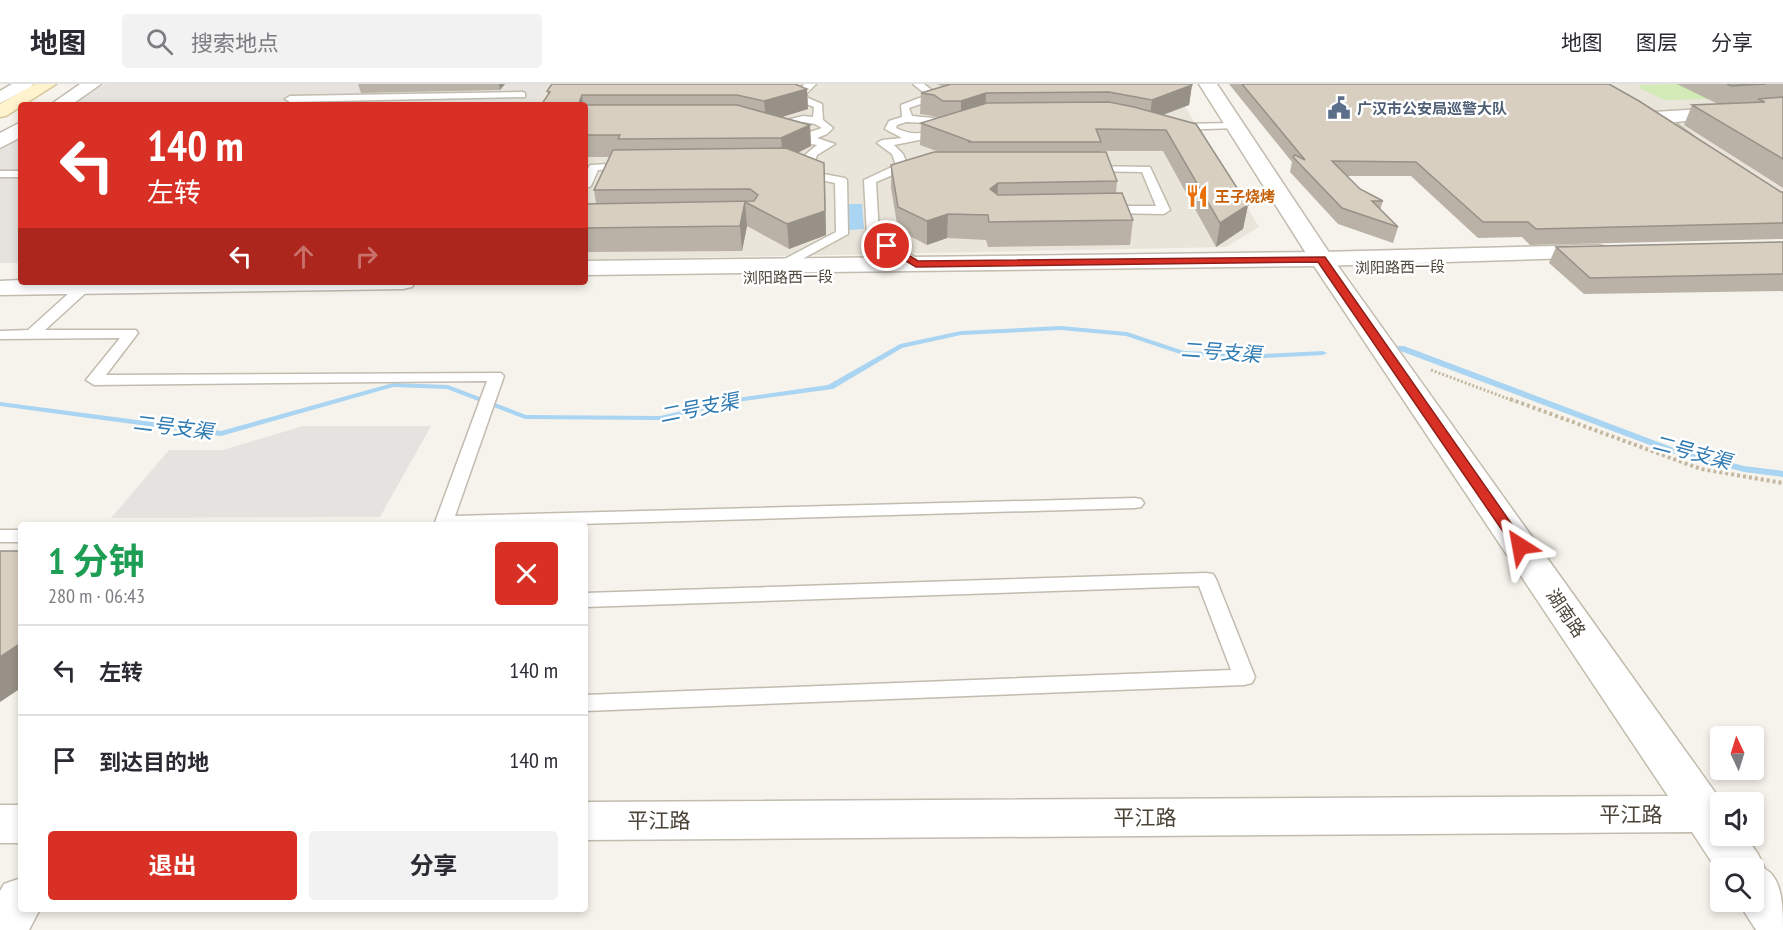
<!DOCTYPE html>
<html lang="zh">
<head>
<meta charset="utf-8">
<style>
	:root { --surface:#fff; --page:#f2f2f3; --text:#2b2b33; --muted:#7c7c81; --line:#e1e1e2; --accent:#d93025 }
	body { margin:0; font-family:"PT Sans Narrow","Noto Sans SC",sans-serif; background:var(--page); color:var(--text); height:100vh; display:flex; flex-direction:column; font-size:22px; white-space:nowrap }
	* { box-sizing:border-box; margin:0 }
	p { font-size:20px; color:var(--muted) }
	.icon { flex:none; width:33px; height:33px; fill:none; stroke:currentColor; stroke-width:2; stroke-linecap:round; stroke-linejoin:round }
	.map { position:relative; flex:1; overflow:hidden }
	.panel { position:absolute; left:18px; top:438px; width:570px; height:390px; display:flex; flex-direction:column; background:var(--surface); border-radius:6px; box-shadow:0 3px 9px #0003 }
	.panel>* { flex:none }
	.banner { position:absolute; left:18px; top:18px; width:570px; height:183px; border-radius:6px; box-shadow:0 3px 9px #0003; background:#d93025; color:#fff; overflow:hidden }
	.needle { width:39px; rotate:356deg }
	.tools { position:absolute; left:1710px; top:642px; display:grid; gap:12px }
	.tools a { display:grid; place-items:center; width:54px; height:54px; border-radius:6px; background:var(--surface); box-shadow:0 3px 9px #0003; font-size:30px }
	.pin { position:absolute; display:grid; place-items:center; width:51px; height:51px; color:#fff; margin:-26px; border:3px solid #fff; border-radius:50%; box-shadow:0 2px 6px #0007 }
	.me { position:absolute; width:66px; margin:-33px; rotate:326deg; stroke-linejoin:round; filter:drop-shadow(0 0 4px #0008) }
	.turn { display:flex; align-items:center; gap:21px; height:126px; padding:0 30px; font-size:27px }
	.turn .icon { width:78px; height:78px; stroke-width:2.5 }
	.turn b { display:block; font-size:42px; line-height:51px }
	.lanes { display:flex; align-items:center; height:57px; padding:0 30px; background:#0003; justify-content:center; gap:30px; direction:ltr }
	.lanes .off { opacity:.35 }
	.round { display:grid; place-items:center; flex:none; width:63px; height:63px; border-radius:6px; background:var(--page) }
	.head { display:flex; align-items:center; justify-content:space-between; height:102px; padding:0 30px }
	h1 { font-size:36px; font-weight:700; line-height:45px; color:#1e9e55 }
	.cta { display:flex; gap:12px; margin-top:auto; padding:12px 30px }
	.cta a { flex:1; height:69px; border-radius:6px; background:var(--accent); color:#fff; font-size:24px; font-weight:700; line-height:69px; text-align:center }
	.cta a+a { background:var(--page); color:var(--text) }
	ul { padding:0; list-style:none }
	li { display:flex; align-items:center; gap:18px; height:90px; padding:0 30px; border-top:2px solid var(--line) }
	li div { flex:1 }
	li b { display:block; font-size:22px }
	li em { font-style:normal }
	header { display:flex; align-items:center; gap:36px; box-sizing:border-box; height:84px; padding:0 30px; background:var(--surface); border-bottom:2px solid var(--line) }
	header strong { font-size:28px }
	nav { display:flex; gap:33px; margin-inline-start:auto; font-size:21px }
	.search { width:420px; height:54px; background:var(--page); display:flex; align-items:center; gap:15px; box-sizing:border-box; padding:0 21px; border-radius:6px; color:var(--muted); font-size:22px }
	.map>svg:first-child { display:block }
	.residential { fill:#eae5da }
	.industrial { fill:#e6e2dd }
	.green { fill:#d2eab5 }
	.parking { fill:#e5e3e0 }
	.water { fill:#a9d4f2 }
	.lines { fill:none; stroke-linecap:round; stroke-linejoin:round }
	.stream { fill:#a9d4f2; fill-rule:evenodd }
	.service-casing { stroke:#c2bbae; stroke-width:3 }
	.minor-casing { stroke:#c2bbae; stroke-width:3 }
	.tertiary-casing { stroke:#c2bbae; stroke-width:3 }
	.secondary-casing { stroke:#d6c79b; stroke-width:3 }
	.path-far1 { stroke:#c4b79f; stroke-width:3; stroke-dasharray:2 2; stroke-linecap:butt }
	.path { stroke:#c4b79f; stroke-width:4; stroke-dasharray:3 3; stroke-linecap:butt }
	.service { fill:#fff; fill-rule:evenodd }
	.minor { fill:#fff; fill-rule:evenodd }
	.tertiary { fill:#fff; fill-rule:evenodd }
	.secondary { fill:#fff3cd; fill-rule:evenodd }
	.wall { fill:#bab2a6 }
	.shaded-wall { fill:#979187 }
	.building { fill:#d8cfc1; stroke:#979187; stroke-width:1.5 }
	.route { fill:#d93025; stroke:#8d1f18; stroke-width:1.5 }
	.labels { text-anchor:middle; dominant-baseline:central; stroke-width:5; stroke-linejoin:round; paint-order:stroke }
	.far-service-label { font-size:15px; font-weight:bold; fill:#4e5e75; stroke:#fff; text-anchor:start }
	.far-food-label { font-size:15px; font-weight:bold; fill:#c56008; stroke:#fff; text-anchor:start }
	.far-street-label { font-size:15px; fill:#4b4439; stroke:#fff }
	.street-label { font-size:18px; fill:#4b4439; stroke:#fff }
	.water-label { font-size:20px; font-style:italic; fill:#2e7ab2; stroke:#fff }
	.near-street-label { font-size:21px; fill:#4b4439; stroke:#fff }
</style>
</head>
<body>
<header>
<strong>地图</strong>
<div class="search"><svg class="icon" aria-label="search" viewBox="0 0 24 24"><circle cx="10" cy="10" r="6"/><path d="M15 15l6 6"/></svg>搜索地点</div>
<nav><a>地图</a><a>图层</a><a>分享</a></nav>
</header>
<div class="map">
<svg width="1783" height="846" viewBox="0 0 1783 846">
	<rect width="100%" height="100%" fill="#f6f3ec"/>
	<path class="residential" d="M549 0H1171L1259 143 1226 163 585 176V21H532Z
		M1609 0H1783V110V109Z"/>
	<path class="industrial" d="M105 0H549L532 21H72Z
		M21 53V179H0V66Z"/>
	<path class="green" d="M1683 0 1710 15 1665 16 1639 4 1640 1Z"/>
	<path class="parking" d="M303 342H431L380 433 111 434 169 366H223Z"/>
	<path class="water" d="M849 120H862L864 145 849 146Z"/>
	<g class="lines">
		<path class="stream" d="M1061 242 1127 248 1184 267 1264 270 1323 267 1327 269 1323 271 1264 274 1183 271 1126 252 1061 246 961 251 902 264 833 305 744 317 660 336 525 335 447 305 393 303 221 352 0 322V318L221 347 393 299 448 301 526 331 660 332 744 313 828 301 900 260 961 247Z
			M1398 262H1404L1674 364 1744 382 1783 387V393L1744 388 1668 368 1398 266Z"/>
		<g class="service-casing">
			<path id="service" d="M804 0H816L806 10 808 14 822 20 823 36 833 44 827 50 817 54 835 60 817 71 813 84 823 90 845 94 847 96 848 150 782 186 777 185 775 182 777 179 836 148 835 99 816 95 801 85 805 71 817 61C805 59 782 55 773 46L778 38 803 32 813 33 814 23 801 18 796 10ZM803 38 815 40 822 44 804 50 784 45 786 42Z
				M913 0H924L933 7 929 17 909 24 912 32 933 34 945 43 934 53 894 61 903 70 908 82 902 87 876 98 879 150 921 177 923 180 921 183 916 184 867 152 864 96 896 81 892 70 877 59 882 56 902 54 885 45 889 37 902 33 901 21 922 13 923 8ZM906 38 927 39 934 44C922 52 908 50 896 44L897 41Z
				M522 8 525 9V13L290 18 285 15 290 12Z
				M1235 39 1240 42 1239 44 1174 46 1169 43 1174 40Z
				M628 79 634 82 632 84 598 86 591 102 585 105V90L590 81Z
				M1089 82 1150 83 1170 126 1164 130 1101 129 1099 126 1105 122H1156L1142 88 1085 87V83Z
				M0 87H21V93H0Z
				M85 198 92 202 90 205 45 246H136L138 249 106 291 501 289 504 292 455 432 1135 414 1141 415 1144 419 1141 423 1135 424 543 441H434L487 297 94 301 86 296 120 254 0 255V247L28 246 80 199Z
				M0 446H21V458H0Z
				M1206 489 1213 490 1216 495 1255 593 1252 599 1244 601 585 627V611L1231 586 1199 502 585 523V509Z"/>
		</g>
		<g class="minor-casing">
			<path id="minor" d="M1199 0H1217L1338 182 1722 718 1720 752H1745L1758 770 1765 785C1783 794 1783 826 1783 846H1756L1738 818H1754V784H1720V791L1692 748 585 756V718L1668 712 1316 185Z
				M1783 20V30L1674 38 1693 52 1690 56C1676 60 1653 45 1645 34L1647 30 1654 28Z
				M0 721H21V759H0Z
				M21 794V825H40L29 846H0V807L4 800Z"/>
		</g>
		<g class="tertiary-casing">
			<path id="tertiary" d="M12 0H33L30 4 0 19V7Z
				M80 0H101L71 21H50Z
				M21 38V53L0 64V49Z
				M1598 161 1606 163 1610 168 1606 173 1321 182 585 191V177L1321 168Z
				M21 196V198H415L412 203 403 205 0 211V197Z"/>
		</g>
		<g class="secondary-casing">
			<path id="secondary" d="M35 0H56L6 32 0 33V20Z"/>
		</g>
		<path class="path-far1" d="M1431 286 1514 317"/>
		<path class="path" d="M1510 315 1701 385 1783 399"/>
		<use href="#service" class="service"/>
		<use href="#minor" class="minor"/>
		<use href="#tertiary" class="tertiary"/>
		<use href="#secondary" class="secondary"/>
	</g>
	<path class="wall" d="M358 0H505L500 6 361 9Z
		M611 0 807 5 808 25 781 33 810 41 811 62 798 69 825 102 826 151 789 165 747 142 742 167 585 168V120H596L594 106 609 73H585V21H541L548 11 547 7Z
		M936 0H1192L1189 21 1163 31 1248 121 1243 145 1216 163 1163 67H1100L1117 97 1116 109 1133 136 1130 161 988 163 986 156 947 154 927 161 898 146 891 104V81L939 68 920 61 921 39 937 34 933 32 920 30 921 9 943 2Z
		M1229 0H1609L1781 108H1783V155L1530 161 1522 153 1478 154 1411 92H1347L1360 105 1383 117 1380 126 1398 143 1393 159 1338 140 1290 88 1292 78Z
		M1677 0H1783V104L1684 41 1692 21 1718 20Z
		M1783 158V208L1782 207 1584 210 1549 179 1556 163Z"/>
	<path class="shaded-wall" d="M499 0H505L500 6Z
		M1192 1 1189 21 1149 36 1152 16Z
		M807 5 808 25 766 38 764 17Z
		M986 9 985 30 961 38V17Z
		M582 11 583 21H580L579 19Z
		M810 41 811 62 783 76 781 54Z
		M824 79 826 151 789 165 787 140Z
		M998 99 997 122 990 105Z
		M745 118 747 142 742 167 740 142Z
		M1248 121 1243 145 1216 163 1220 139Z
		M948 130 947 154 927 161V137Z
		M18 561 21 565V604L0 618V573Z"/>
	<path class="building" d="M552 0H795L807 5 764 17 737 11H582L579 19 581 21H541L550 8 547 7Z
		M951 0H1192V1L1152 16 1109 8 986 9 961 17H943L934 11 921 9Z
		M1242 0H1609L1639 17 1781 108H1783V139L1536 145 1528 138H1483L1416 78 1332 77 1360 105 1383 117H1372L1398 143 1342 124 1293 73 1295 71 1305 76Z
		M1727 0H1766L1731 2Z
		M1783 13V75L1692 21 1765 18 1758 15Z
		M1109 18 1134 23 1196 40 1248 121 1220 139 1166 46 1096 45 1101 58H968L970 57 921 39 987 19Z
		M585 21H737L810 41 781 54 618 55 620 51H585Z
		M786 64 824 79 825 127 787 140 745 118 740 142 585 144V120L754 117 758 111 750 105 594 106 613 66Z
		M934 68H1106L1117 97 998 99 990 105 998 111 1122 109 1133 136 989 138 988 131 948 130 927 137 898 123 891 81Z
		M1783 158V190L1590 194 1556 163Z
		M0 467H21V561H18L0 573Z"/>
	<path class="route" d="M884 160H891L918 177 1325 173 1527 462 1525 465H1515L1318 178 916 183 884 164Z"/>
	<defs>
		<g id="civic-bare" transform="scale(1.8)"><path d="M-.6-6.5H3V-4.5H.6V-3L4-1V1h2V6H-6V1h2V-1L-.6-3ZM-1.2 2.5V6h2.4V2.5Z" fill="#5c6f8a" stroke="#fff" stroke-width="2.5" paint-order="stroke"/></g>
		<g id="restaurant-bare" transform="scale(1.8)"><path d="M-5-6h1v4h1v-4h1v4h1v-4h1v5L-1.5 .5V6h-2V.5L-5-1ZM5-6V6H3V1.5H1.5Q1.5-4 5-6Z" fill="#e8710a" stroke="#fff" stroke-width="2.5" paint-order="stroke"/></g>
	</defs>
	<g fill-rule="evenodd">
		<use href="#civic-bare" x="1339" y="24"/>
		<use href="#restaurant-bare" x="1197" y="112"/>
	</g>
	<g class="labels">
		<g class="far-service-label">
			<text x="1357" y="24">广汉市公安局巡警大队</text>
		</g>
		<g class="far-food-label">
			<text x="1215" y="112">王子烧烤</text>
		</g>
		<g class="far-street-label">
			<text transform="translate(1400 183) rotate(-1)">浏阳路西一段</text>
			<text transform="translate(788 193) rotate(-1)">浏阳路西一段</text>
		</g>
		<g class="street-label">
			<text transform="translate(1566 529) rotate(56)">湖南路</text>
		</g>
		<g class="water-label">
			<text transform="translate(1221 268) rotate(4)">二号支渠</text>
			<text transform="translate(699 324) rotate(-11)">二号支渠</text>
			<text transform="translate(173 343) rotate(7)">二号支渠</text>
			<text transform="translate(1692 368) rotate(15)">二号支渠</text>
		</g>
		<g class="near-street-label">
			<text x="1631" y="730">平江路</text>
			<text x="1145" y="733">平江路</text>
			<text x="659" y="736">平江路</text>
		</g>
	</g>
</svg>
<div class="tools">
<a><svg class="needle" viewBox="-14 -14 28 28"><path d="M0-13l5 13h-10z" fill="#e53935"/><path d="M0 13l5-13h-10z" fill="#7c7c81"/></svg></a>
<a><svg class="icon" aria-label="sound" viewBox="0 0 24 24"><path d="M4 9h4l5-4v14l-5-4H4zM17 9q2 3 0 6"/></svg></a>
<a><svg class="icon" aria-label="search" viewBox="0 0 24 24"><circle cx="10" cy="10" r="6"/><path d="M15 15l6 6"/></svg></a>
</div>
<div class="pin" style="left:887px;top:162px;background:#d93025"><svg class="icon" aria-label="arrive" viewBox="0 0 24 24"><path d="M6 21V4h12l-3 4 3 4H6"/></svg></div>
<svg class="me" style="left:1520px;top:462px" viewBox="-20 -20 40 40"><path d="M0-17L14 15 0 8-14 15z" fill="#d93025" stroke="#fff" stroke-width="4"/></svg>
<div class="banner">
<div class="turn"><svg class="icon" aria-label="left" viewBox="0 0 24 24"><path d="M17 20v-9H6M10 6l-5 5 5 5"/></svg><div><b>140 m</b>左转</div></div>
<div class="lanes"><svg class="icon" aria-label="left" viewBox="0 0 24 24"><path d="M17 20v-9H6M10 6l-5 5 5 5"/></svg><svg class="icon off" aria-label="ahead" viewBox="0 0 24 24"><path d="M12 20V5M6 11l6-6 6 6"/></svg><svg class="icon off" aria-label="right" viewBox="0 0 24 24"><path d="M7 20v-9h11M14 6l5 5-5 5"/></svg></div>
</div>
<section class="panel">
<div class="head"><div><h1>1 分钟</h1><p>280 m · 06:43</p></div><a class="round" style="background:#d93025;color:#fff"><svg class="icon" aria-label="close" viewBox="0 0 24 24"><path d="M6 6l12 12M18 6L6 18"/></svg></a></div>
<ul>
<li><svg class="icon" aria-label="left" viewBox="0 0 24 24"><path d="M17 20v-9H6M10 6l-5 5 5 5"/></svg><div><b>左转</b></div><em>140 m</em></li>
<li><svg class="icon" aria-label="arrive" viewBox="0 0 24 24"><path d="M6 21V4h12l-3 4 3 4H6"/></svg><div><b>到达目的地</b></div><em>140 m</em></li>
</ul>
<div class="cta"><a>退出</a><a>分享</a></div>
</section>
</div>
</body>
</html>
